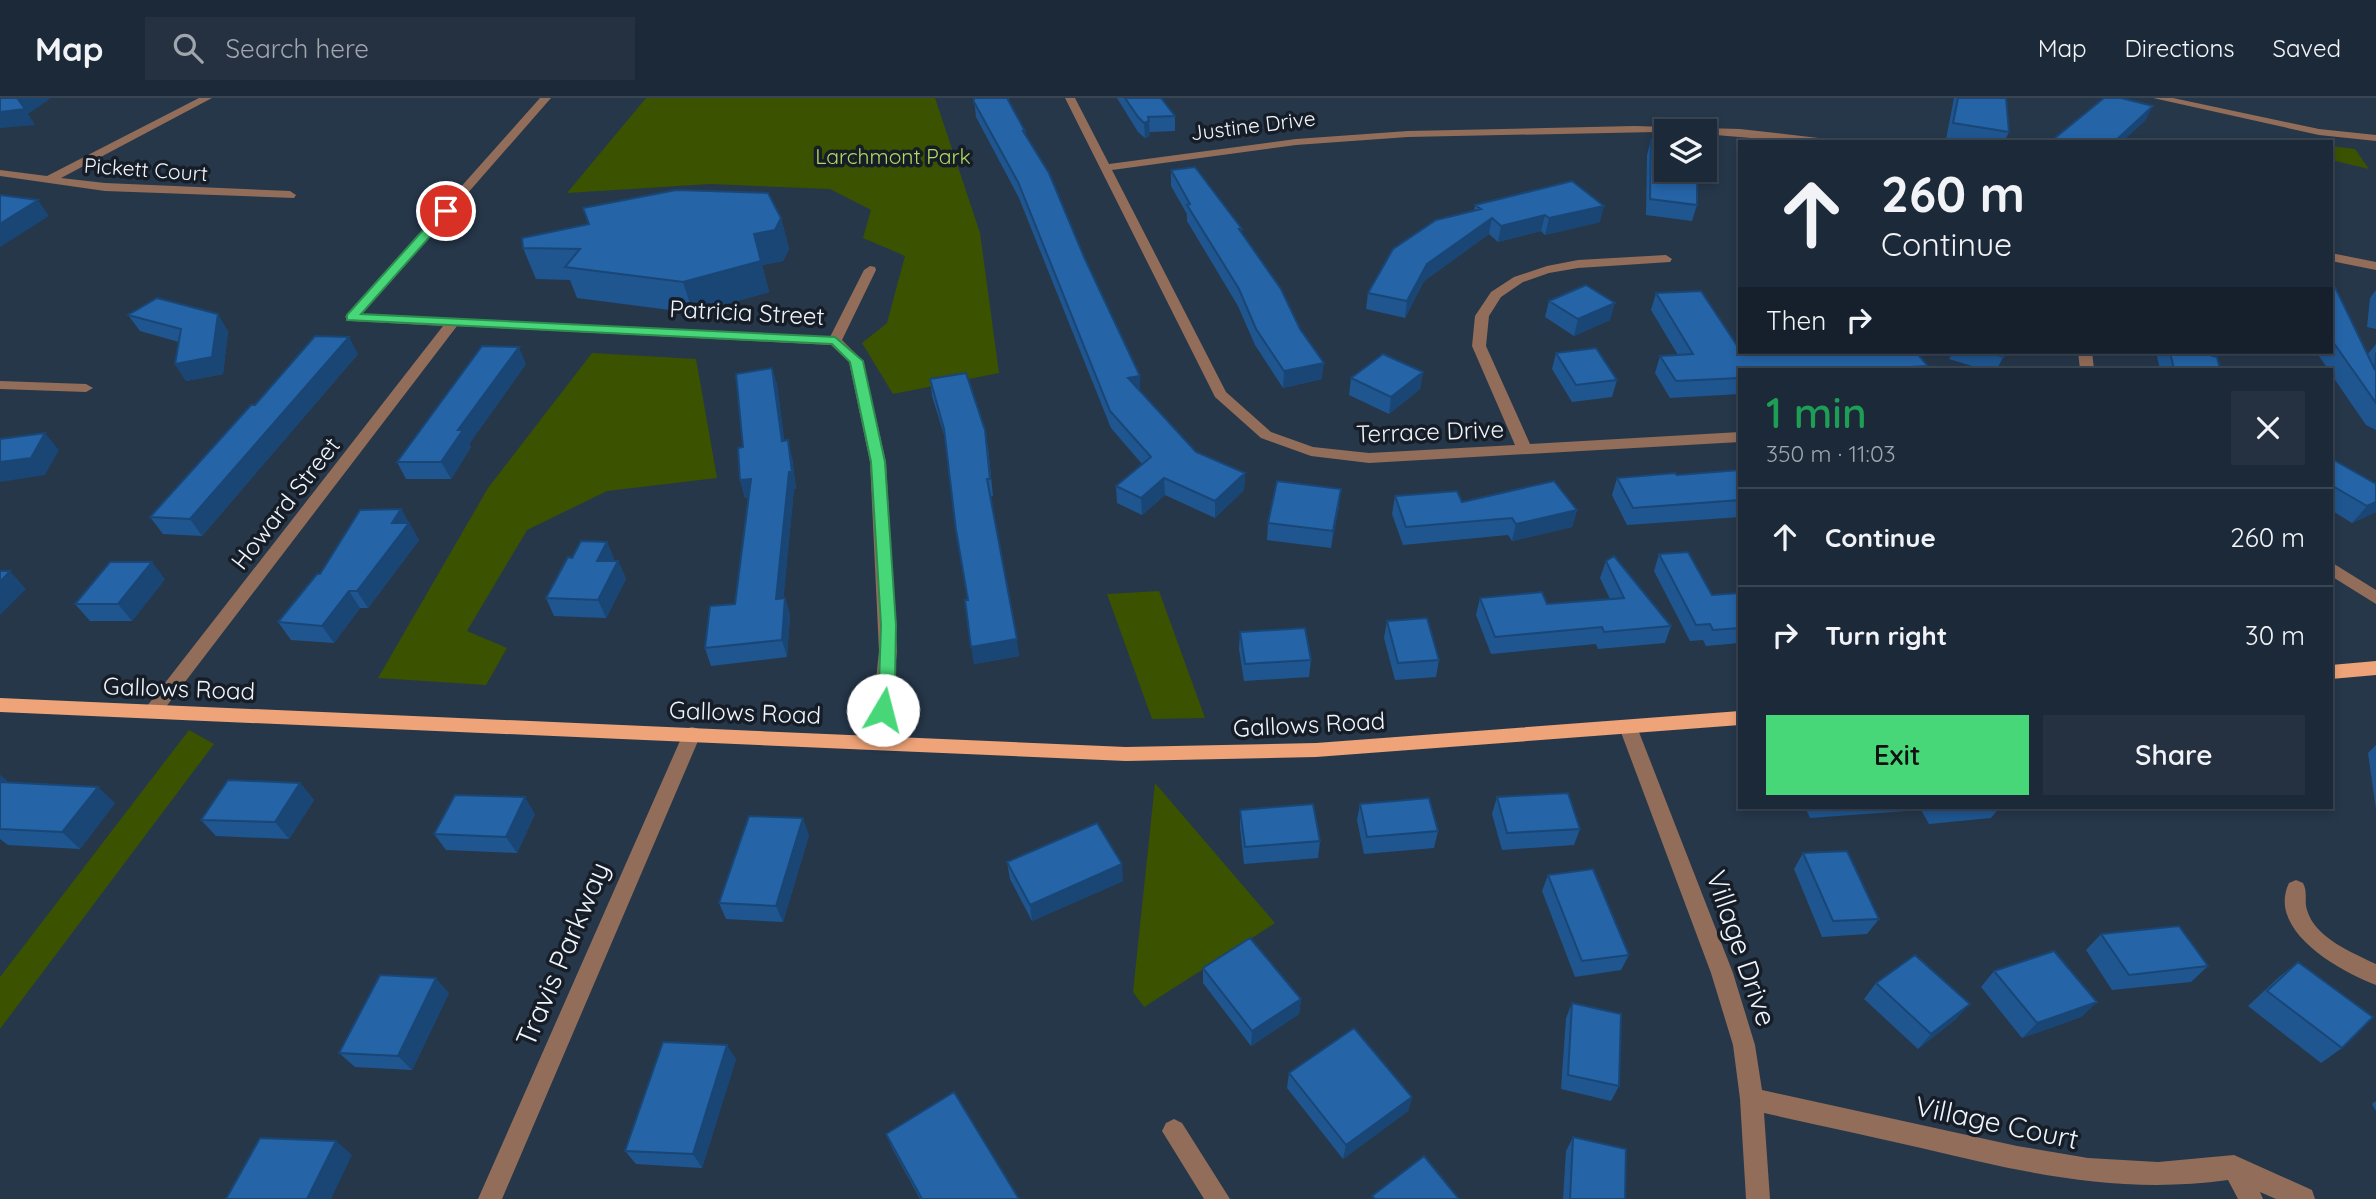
<!DOCTYPE html>
<html lang="en">
<head>
<meta charset="utf-8">
<style>
	:root { --surface:#1c2938; --page:#253140; --text:#f1f3f6; --muted:#a0a6ae; --line:#3a4553; --accent:#47d779 }
	body { margin:0; font-family:Quicksand,sans-serif; background:var(--page); color:var(--text); height:100vh; display:flex; flex-direction:column; font-size:26px; white-space:nowrap }
	* { box-sizing:border-box; margin:0 }
	p { font-size:23px; color:var(--muted) }
	.icon { flex:none; width:38px; height:38px; fill:none; stroke:currentColor; stroke-width:2; stroke-linecap:round; stroke-linejoin:round }
	.map { position:relative; flex:1; overflow:hidden }
	.side { position:absolute; left:1738px; top:270px; width:595px; height:441px; display:flex; flex-direction:column; background:var(--surface); border-radius:0px; box-shadow:0 4px 10px #0003,0 0 0 2px var(--line) }
	.side>* { flex:none }
	.banner { position:absolute; left:1738px; top:42px; width:595px; height:214px; border-radius:0px; box-shadow:0 4px 10px #0003,0 0 0 2px var(--line); background:#1c2938; color:var(--text); overflow:hidden }
	.fabs { position:absolute; left:1654px; top:21px; display:grid; gap:14px }
	.fabs a { display:grid; place-items:center; width:63px; height:63px; border-radius:0px; background:var(--surface); box-shadow:0 4px 10px #0003,0 0 0 2px var(--line); font-size:35px }
	.pin { position:absolute; display:grid; place-items:center; width:60px; height:60px; color:#fff; margin:-30px; border:4px solid #fff; border-radius:50%; box-shadow:0 2px 7px #0007 }
	.me { position:absolute; width:77px; margin:-38px; rotate:8deg; stroke-linejoin:round; filter:drop-shadow(0 0 5px #0008) }
	.turn { display:flex; align-items:center; gap:24px; height:147px; padding:0 28px; font-size:32px }
	.turn .icon { width:91px; height:91px; stroke-width:2.5 }
	.turn b { display:block; font-size:49px; line-height:60px }
	.then { display:flex; align-items:center; height:66px; padding:0 28px; background:#0003; gap:14px; font-size:26px }
	.round { display:grid; place-items:center; flex:none; width:74px; height:74px; border-radius:0px; background:var(--page) }
	.summary { display:flex; align-items:center; justify-content:space-between; height:119px; padding:0 28px }
	h1 { font-size:42px; font-weight:600; line-height:52px; color:#1e9e55 }
	.button { display:flex; gap:14px; margin-top:auto; padding:14px 28px }
	.button a { flex:1; height:80px; border-radius:0px; background:var(--accent); color:#111; font-size:28px; font-weight:600; line-height:80px; text-align:center }
	.button a+a { background:var(--page); color:var(--text) }
	ul { padding:0; list-style:none }
	li { display:flex; align-items:center; gap:21px; height:98px; padding:0 28px; border-top:2px solid var(--line) }
	li div { flex:1 }
	li b { display:block; font-size:26px }
	li em { font-style:normal }
	header { display:flex; align-items:center; gap:42px; box-sizing:border-box; height:98px; padding:0 35px; background:var(--surface); border-bottom:2px solid var(--line) }
	header strong { font-size:33px }
	nav { display:flex; gap:38px; margin-inline-start:auto; font-size:24px }
	.search { width:490px; height:63px; background:var(--page); display:flex; align-items:center; gap:18px; box-sizing:border-box; padding:0 24px; border-radius:0px; color:var(--muted); font-size:26px }
	.map>svg:first-child { display:block }
	.green { fill:#3b5200 }
	.lines { fill:none; stroke-linecap:round; stroke-linejoin:round }
	.minor { fill:#926d59; fill-rule:evenodd }
	.major { fill:#eea378; fill-rule:evenodd }
	.wall { fill:#1f5690 }
	.shaded-wall { fill:#194675 }
	.building { fill:#2464a7; stroke:#194675; stroke-width:2 }
	.route { fill:#47d779; stroke:#2e8c4f; stroke-width:2 }
	.labels { text-anchor:middle; dominant-baseline:central; stroke-width:7; stroke-linejoin:round; paint-order:stroke }
	.far-street-label { font-size:21px; fill:#eff5fd; stroke:#161d26 }
	.far-park-label { font-size:21px; fill:#b0da62; stroke:#161d26 }
	.street-label { font-size:24px; fill:#eff5fd; stroke:#161d26 }
	.near-street-label { font-size:28px; fill:#eff5fd; stroke:#161d26 }
</style>
</head>
<body>
<header>
<strong>Map</strong>
<div class="search"><svg class="icon" aria-label="search" viewBox="0 0 24 24"><circle cx="10" cy="10" r="6"/><path d="M15 15l6 6"/></svg>Search here</div>
<nav><a>Map</a><a>Directions</a><a>Saved</a></nav>
</header>
<div class="map">
<svg width="2376" height="1101" viewBox="0 0 2376 1101">
	<rect width="100%" height="100%" fill="#26374a"/>
	<path class="green" d="M646 0H935L980 135 999 275 893 296 862 245 887 225 905 158 863 140 871 112 830 91 710 86 567 95Z
		M2331 48 2355 51 2369 71 2331 62Z
		M592 255 696 261 717 380 607 393 527 432 467 533 507 550 486 587 378 580 488 390Z
		M1159 493 1205 620 1152 621 1107 496Z
		M189 632 214 646 0 931V879Z
		M1155 685 1275 825 1144 909 1133 894Z"/>
	<g class="lines">
		<path class="minor" d="M199 0H212L61 80 105 85 290 93 296 97 294 100 105 93 0 78V72L47 78Z
			M540 0H551L362 216 830 239 864 172 870 168 875 169 876 172 842 242 863 263 886 364 897 553 891 612 879 648 872 650 865 648 863 643 873 612 879 553 870 364 849 264 831 247 457 228 159 618H147L144 613 147 608 443 228 352 223 345 219Z
			M1065 0H1075L1109 66 1296 41 1408 33 1634 28 1740 31 1827 41 1832 44H1796L1704 36V33L1408 39 1296 47 1112 72 1226 294 1271 334 1313 349 1369 355 1515 347 1472 248 1475 218 1491 194 1514 179 1547 168 1578 162 1666 157 1672 161 1670 164 1578 170 1549 175 1523 184 1501 199 1489 218 1486 248 1530 346 1740 334V344L1369 365 1311 358 1261 340 1215 299Z
			M2153 0H2173L2319 31 2376 37V43L2319 37Z
			M2331 155 2376 164V172L2331 163Z
			M2078 254H2092L2094 271H2080Z
			M0 283 86 286 93 290 86 294 0 291Z
			M2331 464 2376 492V506L2331 478Z
			M1628 622 1635 624 1637 629 1733 875 1755 947 1762 992 2017 1048 2088 1060 2158 1064 2234 1057 2312 1092 2315 1101H2276L2260 1094 2263 1101H2238L2228 1082C2120 1097 2025 1075 1921 1050 1869 1038 1817 1027 1764 1015L1770 1101H1746L1740 1001 1733 947 1711 875 1619 629 1621 624Z
			M692 629 699 631 701 636 502 1101H478L683 636 685 631Z
			M2296 782 2303 785C2308 794 2304 803 2307 812 2315 840 2353 855 2376 866V887C2341 874 2266 833 2289 785Z
			M1174 1021 1182 1025 1230 1101H1204L1162 1033 1166 1025Z"/>
		<path class="major" d="M2376 563V577L2331 581V567Z
			M0 600 1126 649 1316 645 1740 613V627L1316 659 1126 663 0 614Z"/>
	</g>
	<path class="wall" d="M974 0H1009V4L1025 33 1026 38 1084 159 1140 278V293L1196 354 1245 375 1244 392 1215 420 1165 397 1142 417 1117 405 1116 388 1142 366 1111 330 1019 100 976 19Z
		M1117 0H1161L1175 18V33L1149 34 1150 38 1145 40 1138 34Z
		M1954 0H2006L2009 34 2004 44H1965L1946 41Z
		M1651 42 1697 107 1692 123 1646 117 1647 57Z
		M1171 72 1242 136 1322 281 1283 290 1255 247 1238 208 1187 123V116L1171 88Z
		M1475 107 1600 124 1545 137 1541 133 1498 144 1489 136 1424 183 1405 220 1366 211 1368 195 1474 113Z
		M781 120 789 151 783 163 762 167 769 194 693 215 577 200 570 182 536 181 523 150Z
		M2331 188 2367 257 2376 246V332L2366 327 2331 276V271H2328L2316 254H2331Z
		M2376 192V231L2367 229 2370 200Z
		M1656 195 1741 255 1928 268 1927 271H1740V296L1670 300 1655 275 1660 258 1678 257 1651 212Z
		M1549 203 1610 222 1574 238 1545 219Z
		M128 217 228 233 223 276 186 283 175 266 179 244 140 233Z
		M1953 254H2006L1997 271H1982L1949 261Z
		M2156 254H2211L2212 258 2220 271H2160Z
		M1556 255 1617 282 1612 299 1572 304 1552 271Z
		M358 256 202 438 163 436 150 419 255 307Z
		M526 266 469 346 471 349 451 381H406L397 364Z
		M772 270 777 287 784 342 792 359 796 391H794L783 500H785L790 517 787 559 711 568 705 550 735 506 748 399 745 400 740 382 743 349Z
		M1423 274 1420 291 1389 316 1349 297 1351 280Z
		M930 281 988 349 993 398H991L1019 558 974 566 968 502 946 343 932 298Z
		M2331 362 2376 386V414L2352 425 2331 412Z
		M1740 372V419L1627 427 1612 397 1617 380 1677 377Z
		M1395 398 1462 404 1577 412 1572 429 1512 443 1508 437 1403 447 1392 416Z
		M1339 408 1331 450 1267 442 1268 425Z
		M401 411 419 442 368 510H360L334 545 291 542 278 524 320 476Z
		M607 444 614 461 613 463H618L626 481 606 520 554 518 546 500 572 460Z
		M1659 456 1712 497 1740 495V545L1706 548 1703 542 1690 543 1654 473Z
		M1606 463 1671 528 1665 545 1598 551 1596 546 1491 556 1476 517 1480 500 1547 506 1610 501 1600 480Z
		M165 481 132 523H90L75 506Z
		M1387 523 1439 562 1436 579 1395 582 1384 540Z
		M1240 534 1311 562 1309 579 1244 583 1239 551Z
		M2376 647V711L2368 655Z
		M0 677 8 684 115 705 80 751 8 747 0 741Z
		M300 685 314 702 289 741 216 738 201 722Z
		M1497 699 1580 731 1574 747 1502 752 1492 716Z
		M1360 706 1438 733 1434 750 1364 756 1357 722Z
		M1805 709H2000L1991 720 1929 726 1921 712 1810 720Z
		M1240 712 1320 743 1318 760 1244 766 1240 729Z
		M535 716 517 755 446 752 434 736Z
		M809 737 783 824 726 821 719 805Z
		M1803 755 1879 821 1867 836 1822 839 1794 771Z
		M1007 764 1123 783 1032 823 1010 781Z
		M1548 777 1629 857 1621 872 1575 879 1542 793Z
		M2101 836 2208 868 2191 884 2112 892 2086 852Z
		M2298 864 2342 950 2321 965 2248 908 2279 879Z
		M1203 870 1301 901 1299 916 1251 948 1203 885Z
		M1994 873 2097 904 2081 919 2022 940 1981 889Z
		M1876 885 1956 921 1918 951 1864 901Z
		M449 895 412 972 355 969 339 955Z
		M1572 905 1619 988 1611 1003 1561 991 1566 920Z
		M736 961 702 1070 636 1066 625 1053Z
		M1289 975 1412 999 1408 1013 1343 1061 1287 990Z
		M2376 1003V1013L2372 1006Z
		M886 1036 1019 1101H920L892 1050Z
		M1573 1039 1625 1101H1563L1566 1053Z"/>
	<path class="shaded-wall" d="M19 0H51L28 16 18 1Z
		M2153 8 2145 23 2122 44H2114Z
		M25 11 35 27 0 30V14Z
		M1149 23 1150 38 1145 40 1144 25Z
		M38 102 49 118 0 149V126Z
		M1604 108 1600 124 1545 137 1549 120Z
		M1545 117 1541 133 1498 144 1501 128Z
		M781 120 789 151 783 163 762 167 769 194 693 215 683 184 754 136Z
		M1492 120 1489 136 1424 183 1405 220 1407 203 1427 166Z
		M1615 205 1610 222 1574 238 1578 221Z
		M218 216 228 233 223 276 186 283 175 266Z
		M349 239 358 256 202 438 190 421Z
		M519 249 526 266 469 346 471 349 451 381 441 364 458 332Z
		M1324 265 1322 281 1283 290 1284 273Z
		M772 270 777 287 787 360 782 343Z
		M1423 274 1420 291 1389 316 1391 299Z
		M1140 278V294L1128 280Z
		M45 335 59 352 45 377 0 384V364Z
		M788 342 792 359 796 391H794L782 518 776 501 789 374Z
		M1245 375 1244 392 1215 420V403Z
		M1164 380 1165 397 1142 417 1141 400Z
		M751 381 756 398 745 400 740 382Z
		M1341 391 1339 408 1331 450 1333 433Z
		M2376 404V414L2352 425 2367 408Z
		M401 411 419 442 368 510 357 493Z
		M1577 412 1572 429 1512 443 1516 426Z
		M607 444 614 461 605 480 597 463Z
		M618 463 626 481 606 520 598 502Z
		M152 464 165 481 132 523 118 506Z
		M10 473 26 491 0 517V484Z
		M349 493 360 510 334 545 322 528Z
		M785 500 790 517 787 559 782 542Z
		M1017 541 1019 558 974 566 971 549Z
		M0 677 18 694 0 688Z
		M300 685 314 702 289 741 275 724Z
		M98 689 115 705 80 751 62 734Z
		M525 699 535 716 517 755 506 739Z
		M803 720 809 737 783 824 776 808Z
		M1122 766 1123 783 1032 823 1030 807Z
		M436 880 449 895 412 972 398 958Z
		M1301 901 1299 916 1251 948 1252 933Z
		M2097 904 2081 919 2022 940 2037 925Z
		M1970 906 1956 921 1918 951 1931 936Z
		M727 947 736 961 702 1070 693 1056Z
		M1412 999 1408 1013 1343 1061 1346 1047Z
		M336 1043 352 1057 331 1101H307Z"/>
	<path class="building" d="M0 0H19L18 1 25 11 0 14Z
		M974 0H1007L1025 33H1023L1049 75 1084 159 1140 278 1128 280 1196 354 1245 375 1215 403 1164 380 1141 400 1116 388 1151 359 1110 313 1018 84 974 4Z
		M1125 0H1161L1175 18 1148 19 1149 23 1144 25 1138 19Z
		M1958 0H2006L2009 34 1953 25Z
		M2104 0H2121L2153 8 2114 44H2050Z
		M1651 42H1666V72H1697V107L1650 101Z
		M1195 69 1242 131H1239L1281 191 1300 231 1324 265 1284 273 1256 231 1239 191 1187 107 1190 106 1171 72Z
		M1572 83 1604 108 1549 120 1545 117 1501 128 1492 120 1427 166 1407 203 1368 195 1393 151 1436 122 1481 111 1475 107Z
		M676 92 768 95 781 120 775 132 754 136 761 163 683 184 565 169 580 151 523 150 522 140 589 126 583 110Z
		M0 97 38 102 0 126Z
		M1586 187 1615 205 1578 221 1549 203Z
		M2331 188 2335 189 2375 272 2376 254V305L2331 241Z
		M1701 193 1740 252V254L1741 255 1916 254 1928 268 1876 271H1740V280L1676 283 1660 258 1693 256 1656 195Z
		M157 200 218 216 212 259 175 266 181 231 128 217Z
		M315 238 349 239 190 421 150 419 251 307H255Z
		M482 248 519 249 458 332H463L441 364H397Z
		M1596 250 1617 282 1576 287 1556 255Z
		M1988 254H2006L2004 259Z
		M2170 254H2211L2212 258 2217 259 2220 271H2174Z
		M1383 256 1423 274 1391 299 1351 280Z
		M772 270 782 343 788 342 792 374H789L776 501 785 500 782 542 705 550 710 508 735 506 751 381 740 382 738 350 743 349 736 276Z
		M966 275 985 332 990 381H987L1017 541 971 549 965 502H968L956 432 944 331 930 281Z
		M45 335 31 360 0 364V341Z
		M2332 361 2376 386V404L2367 408 2331 387V362Z
		M1740 372V402L1633 410 1617 380 1675 375 1677 377Z
		M1277 383 1341 391 1333 433 1268 425Z
		M1554 383 1577 412 1516 426 1512 420 1406 429 1395 398 1457 393 1462 404Z
		M401 411 392 425H409L357 493H349L322 528 278 524 317 476H320L360 412Z
		M581 443 607 444 597 463H618L598 502 546 500 568 459 572 460Z
		M1688 454 1712 497 1740 495V530L1713 532 1710 526 1696 527 1659 456Z
		M1614 458 1671 528 1604 534 1602 529 1495 539 1480 500 1542 494 1547 506 1624 500 1606 463Z
		M110 464H152L118 506H75Z
		M0 473H10L0 484Z
		M1427 520 1439 562 1398 565 1387 523Z
		M1305 530 1311 562 1245 566 1240 534Z
		M228 682 300 685 275 724 201 722Z
		M0 684 98 689 62 734 0 731Z
		M1568 695 1580 731 1507 735 1497 699Z
		M455 697 525 699 506 739 434 736Z
		M1429 700 1438 733 1367 739 1360 706Z
		M1313 706 1320 743 1245 749 1240 712Z
		M749 718 803 720 776 808 719 805Z
		M1097 725 1122 766 1030 807 1007 764Z
		M1847 753 1879 821 1833 823 1803 755Z
		M1593 771 1629 857 1582 863 1548 777Z
		M2179 828 2208 868 2129 877 2101 836Z
		M1250 840 1301 901 1252 933 1203 870Z
		M2054 853 2097 904 2037 925 1994 873Z
		M1915 857 1970 906 1931 936 1876 885Z
		M2298 864 2373 919 2342 950 2267 893Z
		M380 877 436 880 398 958 339 955Z
		M1572 905 1621 916 1619 988 1568 977Z
		M1354 930 1412 999 1346 1047 1289 975Z
		M663 944 727 947 693 1056 625 1053Z
		M954 994 1019 1101H922L886 1036Z
		M1573 1039 1626 1051 1625 1101H1570Z
		M260 1040 336 1043 307 1101H226Z
		M1424 1058 1459 1101H1375L1372 1098Z"/>
	<path class="route" d="M446 110 452 113 450 116 361 216 835 239 863 263 885 364 896 527 895 586 888 616 883 618 874 612 879 586 881 527 871 364 850 264 832 246 347 222V217L442 111Z"/>
	<g class="labels">
		<g class="far-street-label">
			<text transform="translate(1253 27) rotate(-7)">Justine Drive</text>
			<text transform="translate(146 71) rotate(4)">Pickett Court</text>
		</g>
		<g class="far-park-label">
			<text x="893" y="58">Larchmont Park</text>
		</g>
		<g class="street-label">
			<text transform="translate(747 214) rotate(3)">Patricia Street</text>
			<text transform="translate(1430 333) rotate(-2)">Terrace Drive</text>
			<text transform="translate(285 405) rotate(-52)">Howard Street</text>
			<text transform="translate(179 590) rotate(2)">Gallows Road</text>
			<text transform="translate(745 614) rotate(2)">Gallows Road</text>
			<text transform="translate(1309 626) rotate(-3)">Gallows Road</text>
		</g>
		<g class="near-street-label">
			<text transform="translate(1742 850) rotate(71)">Village Drive</text>
			<text transform="translate(562 856) rotate(-67)">Travis Parkway</text>
			<text transform="translate(1997 1024) rotate(12)">Village Court</text>
		</g>
	</g>
</svg>
<div class="fabs">
<a><svg class="icon" aria-label="layers" viewBox="0 0 24 24"><path d="M12 4l9 5-9 5-9-5zM3 14l9 5 9-5"/></svg></a>
</div>
<div class="pin" style="left:446px;top:113px;background:#d93025"><svg class="icon" aria-label="arrive" viewBox="0 0 24 24"><path d="M6 21V4h12l-3 4 3 4H6"/></svg></div>
<svg class="me" style="left:883px;top:612px" viewBox="-20 -20 40 40"><circle r="19" fill="#fff"/><path d="M0-13L10 11 0 6-10 11z" fill="#47d779"/></svg>
<div class="banner">
<div class="turn"><svg class="icon" aria-label="ahead" viewBox="0 0 24 24"><path d="M12 20V5M6 11l6-6 6 6"/></svg><div><b>260 m</b>Continue</div></div>
<div class="then">Then<svg class="icon" aria-label="right" viewBox="0 0 24 24"><path d="M7 20v-9h11M14 6l5 5-5 5"/></svg></div>
</div>
<section class="side">
<div class="summary"><div><h1>1 min</h1><p>350 m · 11:03</p></div><a class="round"><svg class="icon" aria-label="close" viewBox="0 0 24 24"><path d="M6 6l12 12M18 6L6 18"/></svg></a></div>
<ul>
<li><svg class="icon" aria-label="ahead" viewBox="0 0 24 24"><path d="M12 20V5M6 11l6-6 6 6"/></svg><div><b>Continue</b></div><em>260 m</em></li>
<li><svg class="icon" aria-label="right" viewBox="0 0 24 24"><path d="M7 20v-9h11M14 6l5 5-5 5"/></svg><div><b>Turn right</b></div><em>30 m</em></li>
</ul>
<div class="button"><a>Exit</a><a>Share</a></div>
</section>
</div>
</body>
</html>
